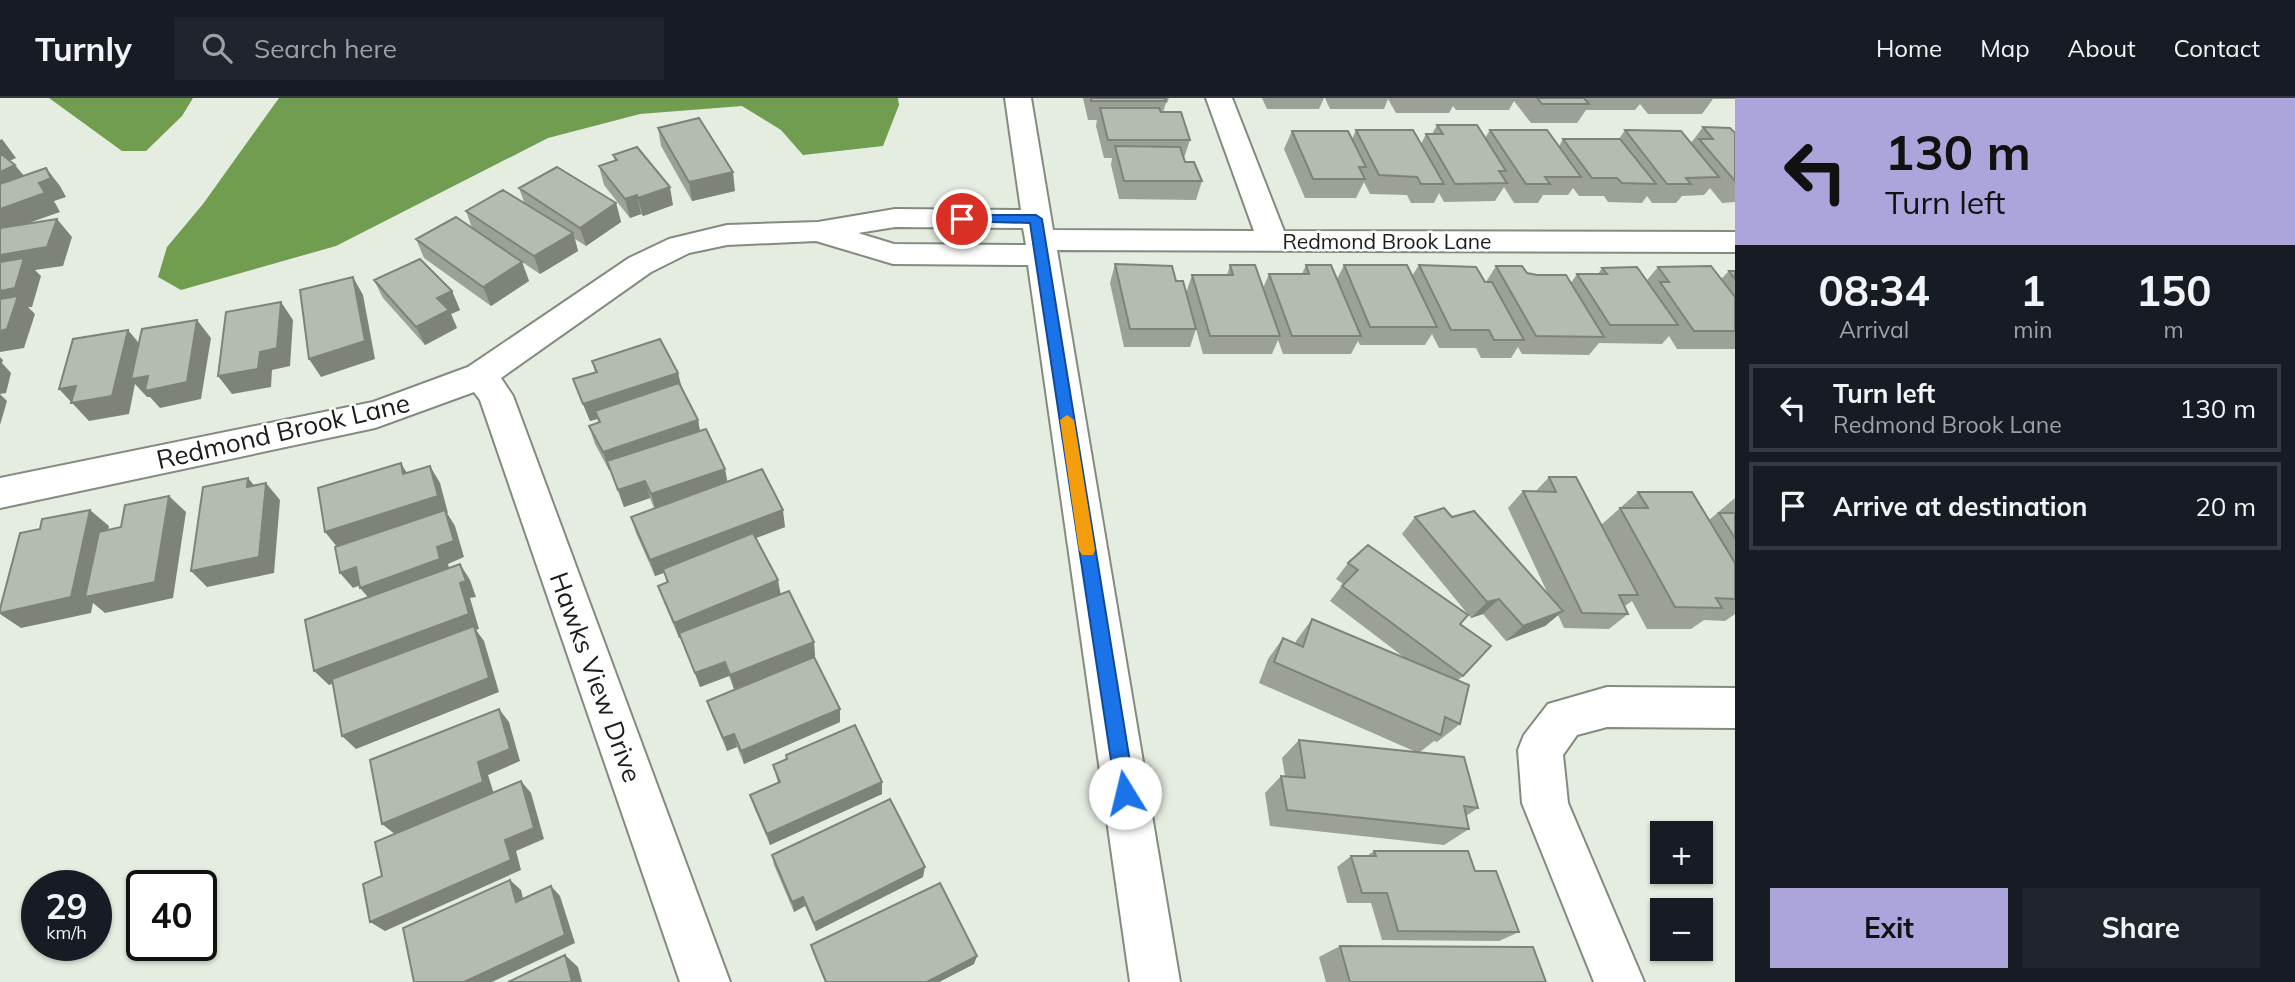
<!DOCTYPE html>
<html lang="en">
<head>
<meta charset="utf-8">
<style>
	:root { --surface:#171b24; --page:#20242c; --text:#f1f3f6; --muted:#9ea1a6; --line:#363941; --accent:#aba5dc }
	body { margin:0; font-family:Mulish,sans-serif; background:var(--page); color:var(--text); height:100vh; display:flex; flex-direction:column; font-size:26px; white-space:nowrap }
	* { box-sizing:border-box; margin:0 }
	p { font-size:23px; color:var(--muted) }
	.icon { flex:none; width:38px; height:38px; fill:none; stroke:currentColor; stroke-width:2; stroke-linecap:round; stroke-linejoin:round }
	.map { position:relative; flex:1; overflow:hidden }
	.sheet { display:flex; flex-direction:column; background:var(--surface); width:560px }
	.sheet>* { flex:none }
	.guide { background:#aba5dc; color:#111; overflow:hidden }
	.controls { position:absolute; left:1650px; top:723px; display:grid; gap:14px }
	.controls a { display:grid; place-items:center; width:63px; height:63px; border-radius:0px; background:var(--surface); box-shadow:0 2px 5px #0004; font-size:35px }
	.speed { position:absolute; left:21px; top:772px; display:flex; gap:14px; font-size:35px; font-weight:700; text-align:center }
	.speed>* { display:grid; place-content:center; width:91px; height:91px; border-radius:50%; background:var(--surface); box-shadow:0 2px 5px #0004; line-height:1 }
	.speed small { font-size:18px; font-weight:400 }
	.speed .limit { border:4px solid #111; border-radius:10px; background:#fff; color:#111 }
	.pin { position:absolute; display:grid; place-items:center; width:60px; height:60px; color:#fff; margin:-30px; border:4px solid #fff; border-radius:50%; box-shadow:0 2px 7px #0007 }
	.me { position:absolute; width:77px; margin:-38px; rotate:351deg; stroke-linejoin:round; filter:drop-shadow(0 0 5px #0008) }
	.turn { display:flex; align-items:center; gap:24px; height:147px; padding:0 35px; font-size:32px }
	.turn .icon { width:91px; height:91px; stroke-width:2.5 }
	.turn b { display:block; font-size:49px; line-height:60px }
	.eta { display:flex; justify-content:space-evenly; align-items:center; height:119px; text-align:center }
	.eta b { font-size:42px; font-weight:700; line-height:49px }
	.primary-button { display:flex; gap:14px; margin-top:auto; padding:14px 35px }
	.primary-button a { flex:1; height:80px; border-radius:0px; background:var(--accent); color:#111; font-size:28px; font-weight:700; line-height:80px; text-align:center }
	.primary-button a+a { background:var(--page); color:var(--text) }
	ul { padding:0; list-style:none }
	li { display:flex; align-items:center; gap:21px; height:88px; margin:0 14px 10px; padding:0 21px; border:4px solid var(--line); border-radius:0px }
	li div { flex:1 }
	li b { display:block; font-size:26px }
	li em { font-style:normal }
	header { display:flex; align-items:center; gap:42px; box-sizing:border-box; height:98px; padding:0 35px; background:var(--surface); border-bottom:2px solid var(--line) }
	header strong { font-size:33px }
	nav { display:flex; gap:38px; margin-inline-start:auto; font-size:24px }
	.search { width:490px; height:63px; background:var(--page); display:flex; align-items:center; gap:18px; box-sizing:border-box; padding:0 24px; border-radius:0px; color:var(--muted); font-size:26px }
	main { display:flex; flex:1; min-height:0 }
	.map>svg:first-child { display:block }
	.water { fill:#709d50 }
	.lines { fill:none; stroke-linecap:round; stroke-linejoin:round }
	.minor-casing { stroke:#838b7f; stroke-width:4 }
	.minor { fill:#fff; fill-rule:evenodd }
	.wall { fill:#9ba196 }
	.shaded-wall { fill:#7e837a }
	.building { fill:#b4bbaf; stroke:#7e837a; stroke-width:2 }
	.route { fill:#1a73e8; stroke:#114b97; stroke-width:2 }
	.slow { fill:#f59e0b }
	.labels { text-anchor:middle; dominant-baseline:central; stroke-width:5; stroke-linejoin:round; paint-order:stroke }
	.far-street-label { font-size:21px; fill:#191c17; stroke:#fff }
	.street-label { font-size:26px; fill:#191c17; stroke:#fff }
</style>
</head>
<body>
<header>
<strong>Turnly</strong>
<div class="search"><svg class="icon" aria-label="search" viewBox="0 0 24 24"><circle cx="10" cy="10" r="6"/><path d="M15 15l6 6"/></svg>Search here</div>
<nav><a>Home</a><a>Map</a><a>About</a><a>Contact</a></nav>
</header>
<main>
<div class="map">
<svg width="1735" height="884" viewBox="0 0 1735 884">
	<rect width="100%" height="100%" fill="#e5ede0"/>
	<path class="water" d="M49 0H193L182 18 146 53H122Z
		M279 0H898L899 7 883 48 803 57 781 32 742 8 640 16 548 40 336 148 181 192 158 179 167 149 203 106Z"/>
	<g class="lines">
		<g class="minor-casing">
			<path id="minor" d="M1005 0H1031L1053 132 1254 133 1206 0H1232L1284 133 1735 134V154L1057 152 1180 884H1130L1028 167 893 166 816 143 727 147 689 155 651 174 501 280 513 298 730 884H680L480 302 474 294 375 330 0 410V380L373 304 468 269 629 160 669 141 727 127 818 124 895 111 1021 112ZM895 129 1023 130 1026 147 894 146 858 135Z
				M1607 589 1735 590V630L1607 629 1577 637 1563 657 1568 705 1644 884H1594L1522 705 1518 652 1524 637 1548 606Z"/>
		</g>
		<use href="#minor" class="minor"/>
	</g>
	<path class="wall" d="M1083 0H1169L1167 5H1166L1163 14 1190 42 1184 60 1185 64 1202 83 1196 102 1119 101 1111 67 1112 60H1104L1096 28 1097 22H1088Z
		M1262 0H1324L1319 11H1267Z
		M1325 0H1735V1H1713L1702 16H1648L1640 6 1635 12H1586L1577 25H1531L1514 3 1509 12H1456L1453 8 1449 15H1396L1388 1 1384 11H1330Z
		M1437 27 1485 40 1490 32 1559 48 1563 41H1619L1625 32 1691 45 1703 29 1735 35V104L1722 105 1710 90 1704 97 1682 98 1676 105H1652L1647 98 1642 105 1608 104 1604 98H1579L1573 90 1568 97H1543L1538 105H1514L1504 89 1495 103 1444 104 1439 95 1434 105H1411L1407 97 1370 96 1364 84 1356 100H1305L1284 51 1292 33 1352 41 1356 32 1421 46 1426 36H1432Z
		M658 30 735 93 692 103 661 48Z
		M613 57 673 107 643 118 641 116 630 120 604 87 599 68 615 63Z
		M519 90 616 105 621 124 586 148 575 141 578 153 540 176 522 164 529 183 491 208 424 160 416 141 472 130 466 113 524 104Z
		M1115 166 1176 183 1186 195 1192 177H1227L1230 167 1263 190 1269 176H1302L1306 167 1337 181 1344 167 1412 178 1419 167 1485 184H1486L1496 168 1571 185 1577 176H1598L1602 170 1647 182 1658 169 1721 181 1729 173H1735V251H1677L1669 238 1662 246 1599 245 1589 257 1522 256 1518 249 1511 260H1481L1476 250H1439L1432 236 1425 247H1360L1358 243 1351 256H1283L1278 242 1272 256H1203L1196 231 1190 249H1124L1110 185Z
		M374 182 452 193 460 212 451 216 457 230 425 247 383 200Z
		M592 263 678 275 682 290 698 322 700 333 725 371 727 383 785 429 756 440 780 496 814 544 815 559 734 591 729 578 700 589 681 540H679L664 504 658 488 667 485 664 475 655 478 636 435 631 419 654 410 650 400 624 409 610 371 609 372 595 346 589 328 599 325 597 321 590 323 573 281 595 274Z
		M1549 379 1601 427 1638 394 1709 422 1735 400V516L1725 523 1704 522 1691 531H1647L1632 503 1625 508 1628 516 1609 531 1564 530 1558 517 1545 528 1506 543 1483 516 1471 520 1402 436 1415 419H1452L1548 496 1508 410 1523 393 1535 394Z
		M1348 465 1460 526 1463 578 1458 582 1460 626 1437 644 1434 643 1420 654 1478 710 1466 718 1469 731 1444 747 1270 728 1265 695 1281 678H1285L1282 660 1299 642 1416 654 1259 585 1268 561 1283 540 1295 546 1296 543 1312 521 1405 560 1330 503 1343 486 1336 481Z
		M707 603 840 611V624L744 666 737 649 727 653 712 617Z
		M773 667 882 696 770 747 754 709 750 697 778 685Z
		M1374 753 1475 773 1519 834 1499 843 1382 842 1371 805H1347L1337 769 1351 758H1367Z
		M772 757 923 779 816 833 805 808 794 814 774 767Z
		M811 847 974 866 939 884H825L813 855Z
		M1340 848 1546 884H1326L1319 859Z"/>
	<path class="shaded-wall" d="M2 41 16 60 0 67V42Z
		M15 67 30 85 0 99V74Z
		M46 70 60 88 66 99 54 103 60 114 0 135V111L39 85Z
		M733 74 735 93 692 103 689 84Z
		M670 89 673 107 643 118 638 100Z
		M637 97 641 116 630 120 625 101Z
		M616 105 621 124 586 148 580 130Z
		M57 121 72 139 63 168 35 172 41 178 32 209H28L35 216 24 250 0 254V157Z
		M573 135 578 153 540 176 534 158Z
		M522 164 529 183 491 208 483 189Z
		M353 179 363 197 375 261 321 279 309 261Z
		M452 193 460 212 451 216 457 230 425 247 416 229 437 200Z
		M281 204 293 222 290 268 272 272 271 289 232 296 218 278 260 254Z
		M197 222 211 240 201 301 160 310 150 299H147L135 286 129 316 89 323 59 291 128 232 143 250Z
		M0 259 3 262 2 265 11 275 6 295 0 296Z
		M678 275 682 293 595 313 597 321 590 323 583 306Z
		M0 296 7 303 0 327Z
		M698 322 701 340 609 372 603 354Z
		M401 365 411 382 403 376Z
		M430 368 440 385 448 415H447L455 428 464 459 448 466 451 477 373 505 360 490 437 449 338 450 325 434Z
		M725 371 728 388 656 413 651 396Z
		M248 380 262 397 247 389Z
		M645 383 650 400 624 409 618 392Z
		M266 385 280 402 274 475 207 489 191 473Z
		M169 398 186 414 173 500 105 515 93 505 91 515 21 530 0 516 90 412 109 428 94 497Z
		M783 412 785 429 655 478 650 462Z
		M460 466 470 482 476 499 470 500 479 531 476 532 484 543 499 594 356 651 342 638 475 532 329 587 314 573 460 485Z
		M356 469 369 484 353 490 340 475Z
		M778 482 781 498 679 540 674 525Z
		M1499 501 1483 516 1471 520 1487 504Z
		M1563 513 1545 528 1506 543 1523 528Z
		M814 544 815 559 734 591 730 577Z
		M725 564 729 578 700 589 695 575Z
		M499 611 509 624 520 663 488 677 494 696 396 737 382 726 478 664Z
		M840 611V624L744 666 741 653Z
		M734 636 737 649 727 653 723 640Z
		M521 683 531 695 544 741 516 753 521 772 385 833 370 824 505 742Z
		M882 684V696L770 747 767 736Z
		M925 769 923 779 816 833 814 825Z
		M510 782 521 792 526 813 516 804Z
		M551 788 560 798 575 845 492 884H464Z
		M803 799 805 808 794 814 792 804Z
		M565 857 578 869 582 884H572Z
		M977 858 974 866 939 884H927Z"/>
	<path class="building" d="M1091 0H1165L1166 3H1091Z
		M1537 0H1584L1589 6H1542Z
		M1100 10H1159L1161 14H1181L1190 42H1108Z
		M699 20 733 74 689 84 658 30Z
		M1437 27H1477L1506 73H1499L1507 85 1455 86 1426 36H1443Z
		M1703 29 1730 30 1735 35V83L1699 41H1713Z
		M1356 32H1413L1444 86H1421L1417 79 1379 77Z
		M1490 32H1547L1581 79H1545L1550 86H1526Z
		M1625 32 1681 33 1719 79 1686 80 1691 86H1667Z
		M1292 33H1348L1366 69H1359L1365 81H1313Z
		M1563 41H1620L1656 86 1622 85 1617 80H1592Z
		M1115 48 1180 49 1185 64H1194L1202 83H1124Z
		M637 49 670 89 638 100 637 97 625 101 599 68 617 62 613 57Z
		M0 55 15 67 0 74Z
		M557 69 616 105 580 130 519 90Z
		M46 70 51 80 39 85 45 95 0 111V86Z
		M503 92 573 135 534 158 466 113Z
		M456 119 522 164 483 189 416 141Z
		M57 121 47 149 0 157V130Z
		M24 160 15 190 0 193V164Z
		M420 161 452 193 437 200 449 212 416 229 374 182Z
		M1115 166 1172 168 1176 183H1183L1196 231H1130Z
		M1230 167H1255L1280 238H1210L1192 177H1233Z
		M1306 167H1331L1361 238H1292L1269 176H1309Z
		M1344 167H1407L1437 229H1370Z
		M1419 167 1476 169 1485 184H1492L1524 242H1494L1489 232H1451Z
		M1496 168H1522L1527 175 1537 177H1566L1604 239 1536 238Z
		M1711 168 1735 199V233H1694L1660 184H1669L1658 169Z
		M1637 169 1678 227H1610L1577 176H1607L1602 170Z
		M1729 173H1735V181Z
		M353 179 365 243 309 261 300 192Z
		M18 198 7 231 0 233V201Z
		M281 204 277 250 260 254 258 271 218 278 226 214Z
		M197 222 187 284 145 293 148 278 131 281 142 231Z
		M128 232 112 298 71 305 76 288 59 291 73 241Z
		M660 241 678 275 583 306 573 281 597 274 592 263Z
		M679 285 698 322 603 354 589 328 600 324 595 313Z
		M706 331 725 371 651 396 645 383 618 392 607 363Z
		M401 365 403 376 430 368 438 398 325 434 318 390Z
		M762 371 783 412 650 462 631 419Z
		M1549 379H1576L1638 497H1619L1628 516 1582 515 1523 393 1556 394Z
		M248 380 247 389 266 385 259 459 191 473 203 389Z
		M1638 394H1692L1735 465V501L1716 500 1722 510 1675 509 1620 410H1648Z
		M169 398 155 484 85 499 99 434 121 429 125 407Z
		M1444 410 1452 419 1474 413 1563 513 1523 528 1499 501 1487 504 1415 419Z
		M90 412 71 499 0 515V511L20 435 40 431 42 421Z
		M445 412 454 443 437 449 440 461 360 490 356 469 340 475 335 449Z
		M1719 415H1735V440Z
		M753 435 778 482 674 525 658 488 668 484 663 471Z
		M1368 447 1468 517 1460 526 1491 548 1463 578 1342 488 1358 472 1348 465Z
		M460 466 466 483 460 485 469 516 314 573 305 522Z
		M789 493 814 544 730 577 725 564 695 575 679 535Z
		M1312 521 1469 587 1460 626 1445 619 1441 637 1274 564 1283 540 1303 549Z
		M474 528 489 580 342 638 332 581Z
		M814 559 840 611 741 653 734 636 723 640 707 603Z
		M499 611 510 651 478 664 483 684 382 726 370 662Z
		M855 627 882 684 767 736 750 697 780 684 773 667 787 661 786 657Z
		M1299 642 1464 659 1478 710 1464 708 1469 731 1287 712 1281 678 1305 680Z
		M521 683 534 730 505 742 511 762 370 824 363 786 382 778 375 744Z
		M890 701 925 769 814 825 803 799 792 804 772 757Z
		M1374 753H1468L1475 773H1496L1519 834 1398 833 1387 795H1362L1351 758H1376Z
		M510 782 516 804 551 788 565 837 464 884H414L403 830Z
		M940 785 977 858 927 884H826L811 847Z
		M1340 848 1533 849 1546 884H1350Z
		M565 857 572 884H508Z"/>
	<path class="route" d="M962 117H1036L1042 121 1135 695 1132 702 1125 705 1118 702 1116 695 1030 125 957 123 956 121Z"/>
	<path class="slow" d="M1067 317 1074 322 1095 452 1093 457H1082L1079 452 1060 322Z"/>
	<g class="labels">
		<g class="far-street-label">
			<text x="1387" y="143">Redmond Brook Lane</text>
		</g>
		<g class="street-label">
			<text transform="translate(283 333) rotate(-13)">Redmond Brook Lane</text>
			<text transform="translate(596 579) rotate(70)">Hawks View Drive</text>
		</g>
	</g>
</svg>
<div class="controls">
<a>+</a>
<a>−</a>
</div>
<div class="speed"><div>29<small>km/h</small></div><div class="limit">40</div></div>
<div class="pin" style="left:962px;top:121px;background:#d93025"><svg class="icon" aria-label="arrive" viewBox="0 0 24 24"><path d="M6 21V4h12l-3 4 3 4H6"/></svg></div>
<svg class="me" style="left:1125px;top:695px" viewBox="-20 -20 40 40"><circle r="19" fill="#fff"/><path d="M0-13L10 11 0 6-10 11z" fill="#1a73e8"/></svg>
</div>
<section class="sheet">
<div class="guide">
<div class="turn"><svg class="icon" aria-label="left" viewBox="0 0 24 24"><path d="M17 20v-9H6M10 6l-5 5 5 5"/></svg><div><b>130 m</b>Turn left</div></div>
</div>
<div class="eta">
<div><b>08:34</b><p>Arrival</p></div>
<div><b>1</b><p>min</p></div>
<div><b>150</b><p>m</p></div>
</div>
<ul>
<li><svg class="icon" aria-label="left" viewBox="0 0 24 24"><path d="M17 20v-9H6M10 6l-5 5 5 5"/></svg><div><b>Turn left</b><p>Redmond Brook Lane</p></div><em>130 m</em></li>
<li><svg class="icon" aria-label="arrive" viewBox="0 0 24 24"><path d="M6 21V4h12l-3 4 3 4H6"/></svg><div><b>Arrive at destination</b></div><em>20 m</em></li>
</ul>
<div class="primary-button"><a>Exit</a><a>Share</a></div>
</section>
</main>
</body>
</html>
